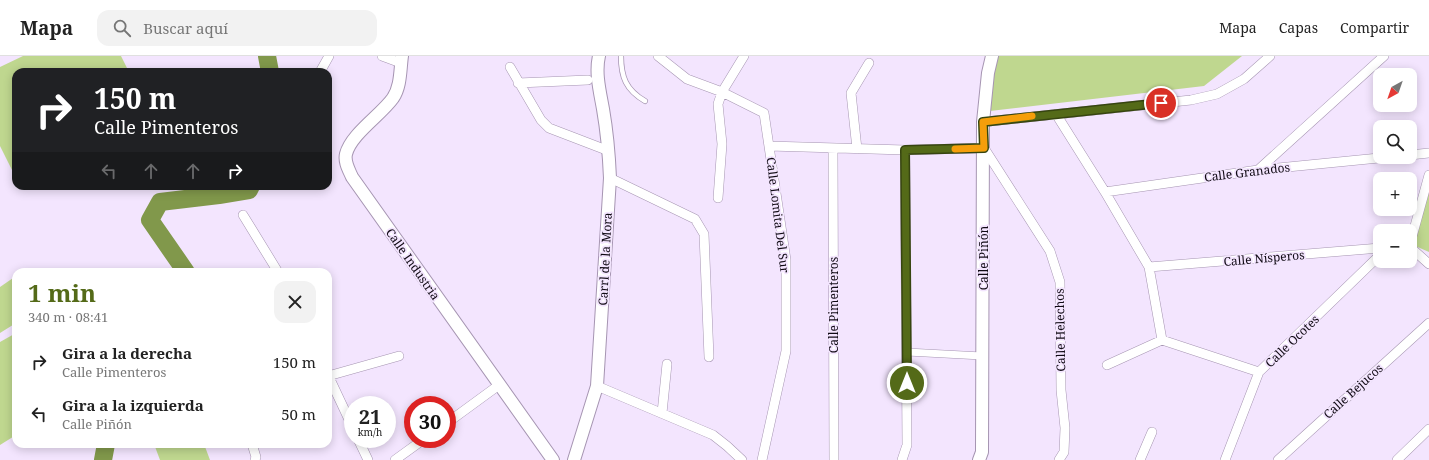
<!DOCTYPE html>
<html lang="es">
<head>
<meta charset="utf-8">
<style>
	:root { --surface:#fff; --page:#f2f2f2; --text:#222; --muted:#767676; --line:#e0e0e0; --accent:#546a18 }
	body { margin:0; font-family:"Noto Serif",serif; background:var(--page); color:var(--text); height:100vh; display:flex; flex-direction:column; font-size:15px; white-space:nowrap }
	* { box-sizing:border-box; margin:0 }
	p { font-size:13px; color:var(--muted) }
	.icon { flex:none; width:22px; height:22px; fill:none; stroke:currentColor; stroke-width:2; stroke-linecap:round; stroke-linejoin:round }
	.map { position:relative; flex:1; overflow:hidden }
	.details { position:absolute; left:12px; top:212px; width:320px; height:180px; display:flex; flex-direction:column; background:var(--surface); border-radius:12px; box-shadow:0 2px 10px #0003 }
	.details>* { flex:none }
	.hud { position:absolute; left:12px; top:12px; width:320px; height:122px; border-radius:12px; box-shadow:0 2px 10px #0003; background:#202124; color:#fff; overflow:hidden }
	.needle { width:26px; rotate:220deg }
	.tools { position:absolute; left:1373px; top:12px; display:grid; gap:8px }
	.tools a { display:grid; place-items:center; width:44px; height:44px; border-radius:8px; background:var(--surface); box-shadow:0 2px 10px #0003; font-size:20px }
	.speed { position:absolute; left:344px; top:340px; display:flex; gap:8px; font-size:20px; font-weight:700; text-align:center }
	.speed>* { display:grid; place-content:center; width:52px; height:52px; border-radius:50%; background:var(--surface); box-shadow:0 2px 10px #0003; line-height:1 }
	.speed small { font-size:10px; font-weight:400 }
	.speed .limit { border:6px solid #d22; background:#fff; color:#111 }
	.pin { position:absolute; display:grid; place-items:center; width:34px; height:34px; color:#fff; margin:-17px; border:2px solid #fff; border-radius:50%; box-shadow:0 1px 4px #0007 }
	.me { position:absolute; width:44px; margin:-22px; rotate:0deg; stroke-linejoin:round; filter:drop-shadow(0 0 3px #0008) }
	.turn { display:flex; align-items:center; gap:14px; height:84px; padding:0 16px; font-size:18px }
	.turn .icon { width:52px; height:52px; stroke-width:2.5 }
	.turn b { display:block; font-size:28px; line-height:34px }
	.lanes { display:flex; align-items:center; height:38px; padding:0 16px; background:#0003; justify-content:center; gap:20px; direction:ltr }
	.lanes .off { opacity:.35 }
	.round { display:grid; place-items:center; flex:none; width:42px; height:42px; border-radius:12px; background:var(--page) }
	.overview { display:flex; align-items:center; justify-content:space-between; height:68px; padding:0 16px }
	h1 { font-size:24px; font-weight:700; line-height:30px; color:var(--accent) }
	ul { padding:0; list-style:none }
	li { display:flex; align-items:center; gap:12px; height:52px; padding:0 16px }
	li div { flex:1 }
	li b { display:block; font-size:15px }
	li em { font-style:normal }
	header { display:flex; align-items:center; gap:24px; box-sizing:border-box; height:56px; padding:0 20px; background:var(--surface); border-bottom:1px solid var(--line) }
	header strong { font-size:19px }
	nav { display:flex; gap:22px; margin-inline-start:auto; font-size:14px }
	.search { width:280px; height:36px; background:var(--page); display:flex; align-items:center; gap:10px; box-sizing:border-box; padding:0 14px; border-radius:12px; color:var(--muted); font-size:15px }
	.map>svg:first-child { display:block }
	.green { fill:#bfd78f }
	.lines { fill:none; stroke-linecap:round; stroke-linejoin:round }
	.river { stroke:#81984b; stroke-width:18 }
	.service-casing { stroke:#a695b2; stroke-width:6 }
	.pedestrian-casing { stroke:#a695b2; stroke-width:8 }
	.minor-casing { stroke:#a695b2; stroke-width:10 }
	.tertiary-casing { stroke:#a695b2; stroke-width:14 }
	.service { stroke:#fff; stroke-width:4.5 }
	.pedestrian { stroke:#fff; stroke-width:7 }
	.minor { stroke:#fff; stroke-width:9 }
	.tertiary { stroke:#fff; stroke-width:12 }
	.route-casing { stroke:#374510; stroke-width:10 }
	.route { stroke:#546a18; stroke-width:7 }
	.slow { stroke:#f59e0b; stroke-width:7 }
	.labels { text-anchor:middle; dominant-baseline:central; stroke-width:3.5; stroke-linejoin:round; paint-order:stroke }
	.street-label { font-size:12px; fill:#100a14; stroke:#f3e5fe }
</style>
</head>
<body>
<header>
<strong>Mapa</strong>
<div class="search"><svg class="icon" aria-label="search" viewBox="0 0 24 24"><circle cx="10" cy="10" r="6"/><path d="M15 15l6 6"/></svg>Buscar aquí</div>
<nav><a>Mapa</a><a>Capas</a><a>Compartir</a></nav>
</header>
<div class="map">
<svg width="1429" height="404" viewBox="0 0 1429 404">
	<rect width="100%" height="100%" fill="#f3e5fe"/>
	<path class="green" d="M23 0H121L129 16H16V122L0 90V11Z
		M995 0H1242L1204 30 990 55Z
		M1429 131V196L1413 189Z
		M16 220V267L0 277V231Z
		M16 277V379L0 389V286Z
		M154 388H204L210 404H160Z"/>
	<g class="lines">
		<path class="river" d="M267 0 270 16
			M186 216 150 164 160 146 219 139 249 134 251 130
			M103 404 106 388"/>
		<g class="service-casing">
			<path id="service" d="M621 0C621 21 626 34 645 45"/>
		</g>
		<g class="pedestrian-casing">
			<path id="pedestrian" d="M907 296 982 300"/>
		</g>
		<g class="minor-casing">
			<path id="minor" d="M382 0 401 7
				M658 0 687 23 722 36 764 57 786 204V295L762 404
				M510 11 541 64 549 72 609 95
				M320 16 329 0
				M518 27 588 24
				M1056 58 1105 136 1149 211 1162 284
				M983 66 1191 44 1217 38 1244 23 1270 0
				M769 90 905 94 984 92 1050 195 1060 226 1061 334 1065 372 1064 396 1059 404
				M833 93 834 404
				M857 93 851 37 869 7
				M1410 99 1429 97
				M1258 114 1384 0
				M610 122 695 163 704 178 709 301
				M1105 136 1258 114 1389 101
				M718 142 722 88 718 48 722 36 744 0
				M243 159 278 216
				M1410 188 1429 119
				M1410 191 1429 208
				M1149 211 1380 192
				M1107 309 1162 284 1259 316
				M328 319 353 372
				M328 320 399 300
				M597 330 713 379 727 390 742 404
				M662 357 667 308
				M447 367 499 329
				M358 383 368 404
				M252 388 256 401 255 404
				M395 404 424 383
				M902 404 907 389 905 94
				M1140 404 1152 376
				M1225 404 1259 316 1380 199
				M1278 404 1429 267
				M1397 404 1429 373"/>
		</g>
		<g class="tertiary-casing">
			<path id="tertiary" d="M402 0C400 14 401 30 393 42 381 59 351 78 346 98 344 106 349 114 352 121L553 404
				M574 404 597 330 610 122C609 98 607 76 603 53 600 36 595 17 599 0
				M979 404 982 396 983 66 988 17 992 0"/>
		</g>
		<use href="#service" class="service"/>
		<use href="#pedestrian" class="pedestrian"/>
		<use href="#minor" class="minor"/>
		<use href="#tertiary" class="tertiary"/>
	</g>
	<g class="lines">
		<g class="route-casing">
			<path id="route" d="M907 327 905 94 984 92 983 66 1161 47"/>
		</g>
		<use href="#route" class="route"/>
		<path class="slow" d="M955 93 984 92 983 66 1032 60"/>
	</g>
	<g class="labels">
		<g class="street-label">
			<text transform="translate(1247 116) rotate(-7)">Calle Granados</text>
			<text transform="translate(778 159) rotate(83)">Calle Lomita Del Sur</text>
			<text transform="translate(983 202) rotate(-90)">Calle Piñón</text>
			<text transform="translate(1264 202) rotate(-5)">Calle Nísperos</text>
			<text transform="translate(605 203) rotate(-87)">Carrl de la Mora</text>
			<text transform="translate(413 208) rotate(55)">Calle Industria</text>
			<text transform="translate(833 249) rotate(-90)">Calle Pimenteros</text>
			<text transform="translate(1060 274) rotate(-91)">Calle Helechos</text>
			<text transform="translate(1292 285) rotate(-44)">Calle Ocotes</text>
			<text transform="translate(1353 335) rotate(-42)">Calle Bejucos</text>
		</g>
	</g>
</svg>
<div class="tools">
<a><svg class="needle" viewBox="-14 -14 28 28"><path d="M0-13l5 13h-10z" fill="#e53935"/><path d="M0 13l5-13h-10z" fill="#767676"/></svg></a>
<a><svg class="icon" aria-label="search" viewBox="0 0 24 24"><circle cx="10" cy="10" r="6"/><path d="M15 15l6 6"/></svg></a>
<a>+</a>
<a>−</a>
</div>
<div class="speed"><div>21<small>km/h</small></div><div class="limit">30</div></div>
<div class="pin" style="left:1161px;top:47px;background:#d93025"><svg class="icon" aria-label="arrive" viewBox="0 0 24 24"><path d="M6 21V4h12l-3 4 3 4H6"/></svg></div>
<svg class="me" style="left:907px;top:327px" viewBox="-20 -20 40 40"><circle r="17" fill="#546a18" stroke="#fff" stroke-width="3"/><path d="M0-11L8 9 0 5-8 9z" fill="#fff"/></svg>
<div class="hud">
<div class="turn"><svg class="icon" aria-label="right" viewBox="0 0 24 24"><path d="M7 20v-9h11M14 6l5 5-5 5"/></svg><div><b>150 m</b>Calle Pimenteros</div></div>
<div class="lanes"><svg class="icon off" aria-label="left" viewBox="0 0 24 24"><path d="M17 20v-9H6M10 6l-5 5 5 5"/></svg><svg class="icon off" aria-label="ahead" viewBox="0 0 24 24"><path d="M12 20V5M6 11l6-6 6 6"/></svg><svg class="icon off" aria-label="ahead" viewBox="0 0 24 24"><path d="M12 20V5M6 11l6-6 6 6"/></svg><svg class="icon" aria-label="right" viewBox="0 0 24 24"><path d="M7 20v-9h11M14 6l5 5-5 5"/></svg></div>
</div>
<section class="details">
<div class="overview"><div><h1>1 min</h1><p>340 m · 08:41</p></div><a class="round"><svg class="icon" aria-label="close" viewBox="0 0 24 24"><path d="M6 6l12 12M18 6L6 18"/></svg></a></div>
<ul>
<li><svg class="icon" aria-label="right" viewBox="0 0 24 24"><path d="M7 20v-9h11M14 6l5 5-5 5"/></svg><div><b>Gira a la derecha</b><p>Calle Pimenteros</p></div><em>150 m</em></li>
<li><svg class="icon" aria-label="left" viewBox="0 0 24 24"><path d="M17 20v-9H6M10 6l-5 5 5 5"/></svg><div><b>Gira a la izquierda</b><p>Calle Piñón</p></div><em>50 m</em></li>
</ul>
</section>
</div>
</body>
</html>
